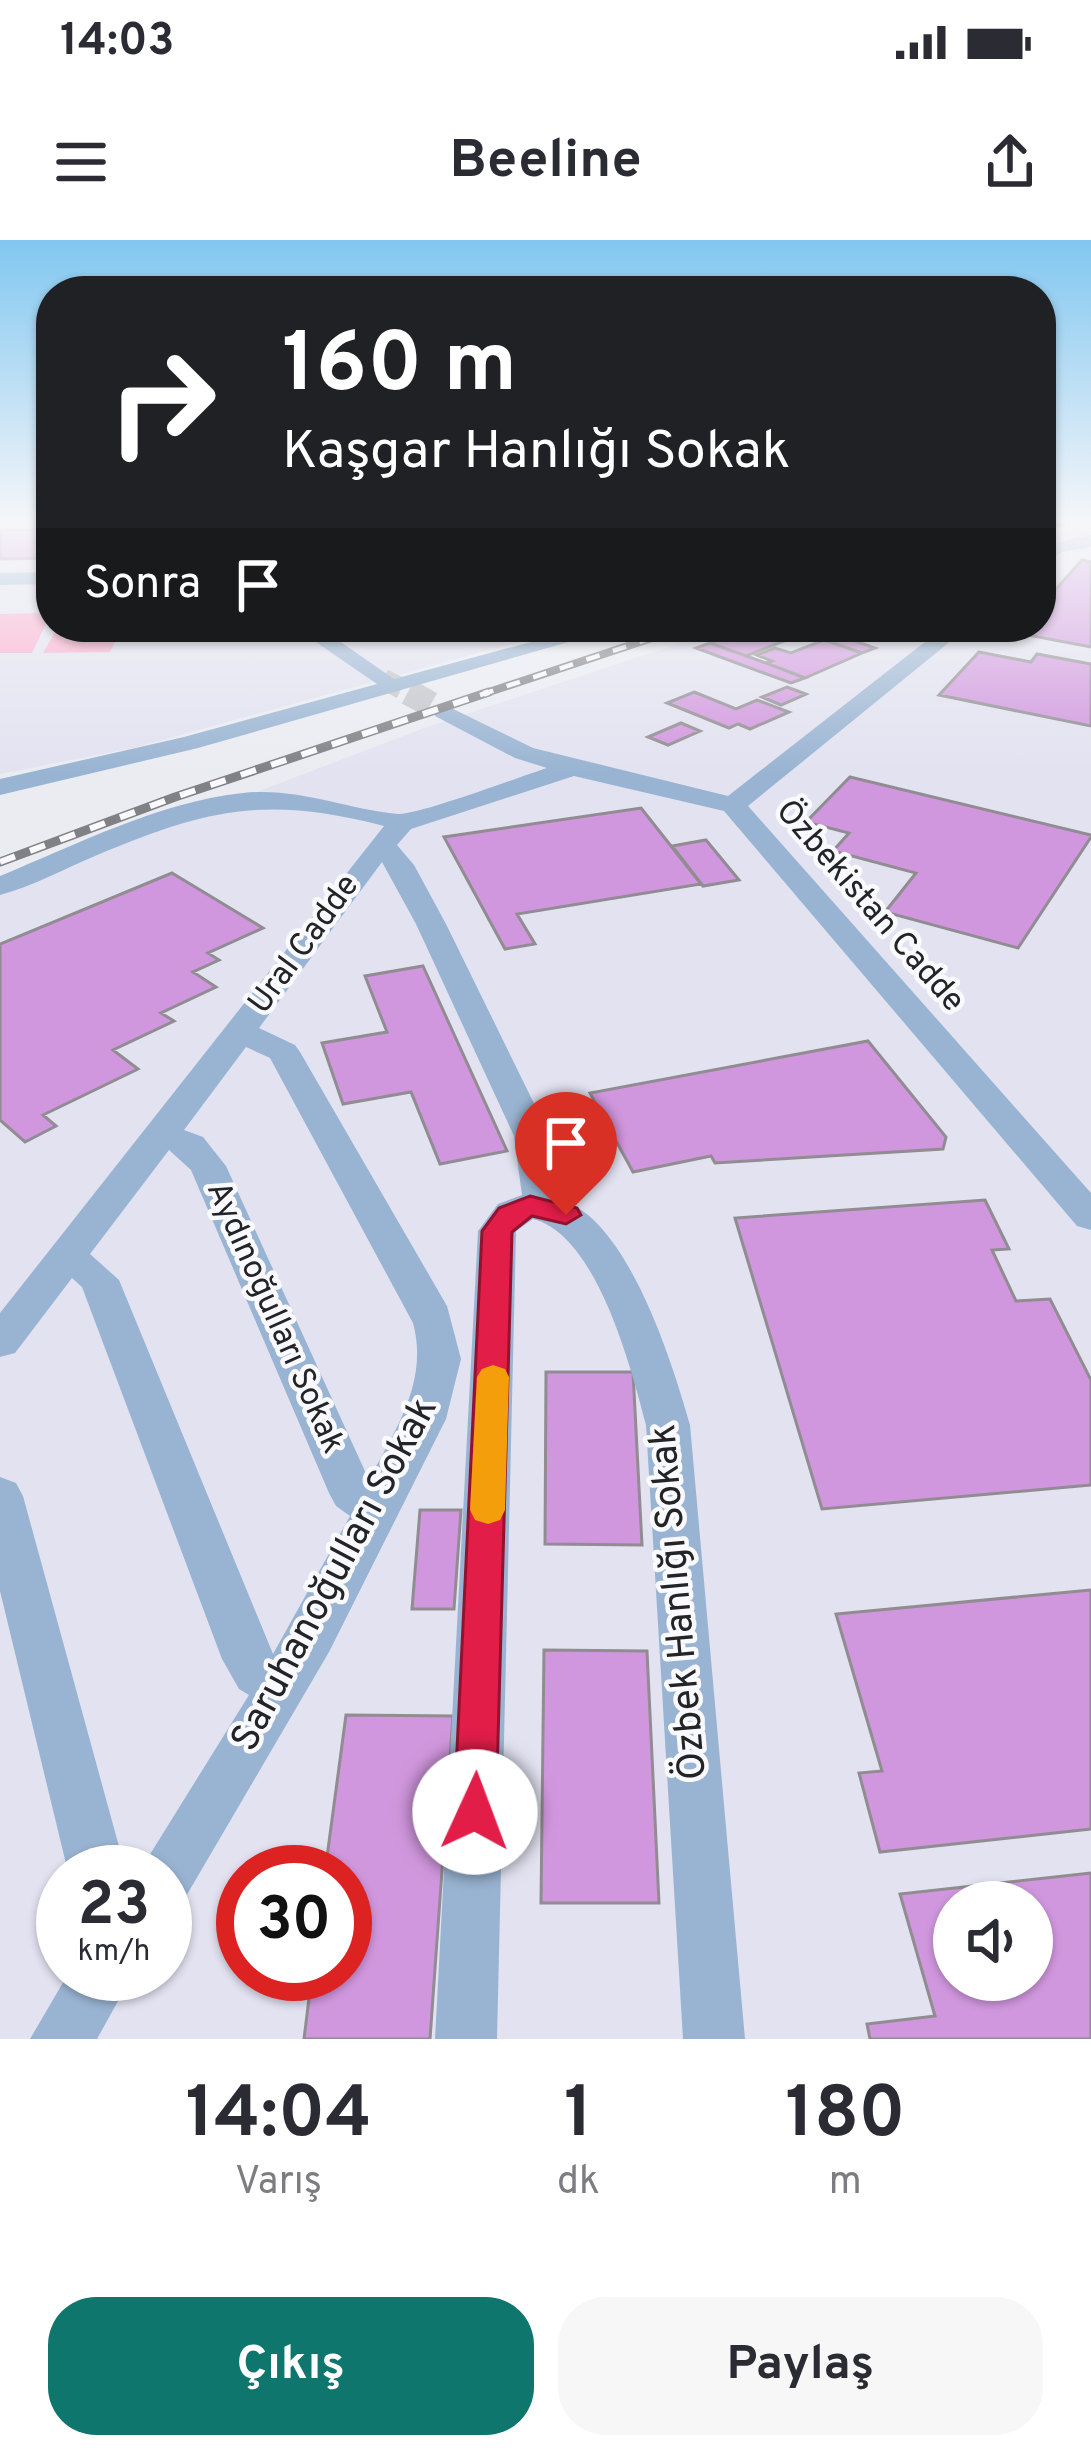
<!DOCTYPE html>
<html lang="tr">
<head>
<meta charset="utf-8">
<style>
	:root { --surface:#fff; --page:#f7f7f7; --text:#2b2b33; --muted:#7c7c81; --accent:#0f766e }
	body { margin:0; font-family:Overpass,sans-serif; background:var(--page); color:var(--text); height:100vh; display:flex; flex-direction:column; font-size:45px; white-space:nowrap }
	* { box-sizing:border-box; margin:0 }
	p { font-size:39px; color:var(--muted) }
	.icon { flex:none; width:66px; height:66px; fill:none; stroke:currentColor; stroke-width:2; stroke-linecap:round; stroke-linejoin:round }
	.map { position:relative; height:1799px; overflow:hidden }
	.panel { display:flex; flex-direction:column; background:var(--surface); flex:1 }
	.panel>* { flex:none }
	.guide { position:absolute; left:36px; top:36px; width:1020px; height:366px; border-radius:48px; box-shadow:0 3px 9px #0004; background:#202124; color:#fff; overflow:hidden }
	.tools { position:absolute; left:933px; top:1641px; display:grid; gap:24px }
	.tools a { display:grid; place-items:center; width:120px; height:120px; border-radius:50%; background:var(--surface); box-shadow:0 3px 9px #0004; font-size:60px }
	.speed { position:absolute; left:36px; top:1605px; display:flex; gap:24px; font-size:60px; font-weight:700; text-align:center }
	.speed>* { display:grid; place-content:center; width:156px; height:156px; border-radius:50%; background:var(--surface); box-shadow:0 3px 9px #0004; line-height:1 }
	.speed small { font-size:30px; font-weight:400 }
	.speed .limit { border:18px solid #d22; background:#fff; color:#111 }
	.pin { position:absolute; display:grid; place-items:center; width:102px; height:102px; color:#fff; margin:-123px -51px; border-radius:50% 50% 50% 0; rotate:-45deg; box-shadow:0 0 12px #0007 }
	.pin .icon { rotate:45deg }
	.me { position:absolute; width:132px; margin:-66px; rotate:2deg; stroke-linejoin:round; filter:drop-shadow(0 0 9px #0008) }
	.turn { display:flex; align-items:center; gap:42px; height:252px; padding:0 48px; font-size:54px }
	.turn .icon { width:156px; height:156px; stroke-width:2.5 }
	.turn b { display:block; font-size:84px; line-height:102px }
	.then { display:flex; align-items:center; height:114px; padding:0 48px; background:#0003; gap:24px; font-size:45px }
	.eta { display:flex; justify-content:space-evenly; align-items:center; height:204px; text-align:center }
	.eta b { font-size:72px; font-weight:700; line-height:84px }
	.primary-button { display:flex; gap:24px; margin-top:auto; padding:24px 48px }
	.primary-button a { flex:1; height:138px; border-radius:48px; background:var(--accent); color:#fff; font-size:48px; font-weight:700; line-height:138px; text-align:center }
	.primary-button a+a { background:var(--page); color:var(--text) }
	.status { display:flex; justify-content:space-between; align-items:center; height:84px; padding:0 60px; background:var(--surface); direction:ltr }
	.status svg { height:33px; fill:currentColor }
	header { display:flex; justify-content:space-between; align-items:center; height:156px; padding:0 48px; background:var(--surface); font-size:54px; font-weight:700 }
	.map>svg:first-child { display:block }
	.built { fill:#e2e2f1; fill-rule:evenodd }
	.green { fill:#fda8c9 }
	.building { fill:#d197de; stroke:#908c91; stroke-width:3; fill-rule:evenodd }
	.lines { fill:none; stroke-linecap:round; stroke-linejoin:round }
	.minor-tunnel-far1 { stroke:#c3c4c9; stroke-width:21; stroke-dasharray:21 10; stroke-linecap:butt }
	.minor-tunnel { stroke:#c3c4c9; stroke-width:26; stroke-dasharray:26 14; stroke-linecap:butt }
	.minor { fill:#99b4d2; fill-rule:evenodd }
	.rail-far1-casing { stroke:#808185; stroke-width:8 }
	.rail-casing { stroke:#808185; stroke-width:9 }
	.rail-far1 { stroke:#f9f9fe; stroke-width:4.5; stroke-dasharray:14; stroke-linecap:butt }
	.rail { stroke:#f9f9fe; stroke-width:6; stroke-dasharray:16; stroke-linecap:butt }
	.route { fill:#e11d48; stroke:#92132f; stroke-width:3 }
	.slow { fill:#f59e0b }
	.labels { text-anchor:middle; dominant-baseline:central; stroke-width:9; stroke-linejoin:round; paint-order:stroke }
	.street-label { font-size:33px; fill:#232426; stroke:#f9f9fe }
	.near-street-label { font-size:39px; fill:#232426; stroke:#f9f9fe }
</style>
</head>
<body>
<div class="status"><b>14:03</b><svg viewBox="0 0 49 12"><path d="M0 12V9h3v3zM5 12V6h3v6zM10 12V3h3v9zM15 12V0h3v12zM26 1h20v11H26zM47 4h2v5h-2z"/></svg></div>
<header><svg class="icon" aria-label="menu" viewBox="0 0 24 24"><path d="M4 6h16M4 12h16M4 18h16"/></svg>Beeline<svg class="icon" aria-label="share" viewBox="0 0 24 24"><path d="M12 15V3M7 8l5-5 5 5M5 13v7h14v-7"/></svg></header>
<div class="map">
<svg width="1091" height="1799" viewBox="0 0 1091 1799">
	<rect width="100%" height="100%" fill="#ebecf2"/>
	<path class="built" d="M0 279H51V387H573L137 507 0 534Z
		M1091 284V1799H0V650L427 487 729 387H1041V297ZM63 1632H165V1734H63ZM243 1632H345V1734H243ZM954 1662H1032V1740H954Z"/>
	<path class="green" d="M51 373 32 413H0V374Z
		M58 387H122L110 412 43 413Z"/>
	<path class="building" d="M0 290H51V318L0 319Z
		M1082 320 1091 322V407L1017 393 1022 387H1041V366Z
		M750 387H787L804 393 746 416 710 403Z
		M835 394 875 408 862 413 822 399Z
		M824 400 862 413 805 438 766 423 772 421 757 415 775 408 791 413Z
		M710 403 766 423 805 438 791 443 696 408Z
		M979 412 1031 422 1037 414 1091 424V486L939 455Z
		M787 447 806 454 781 465 762 457Z
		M694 452 736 469 757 460 789 472 750 489 738 484 729 488 667 463Z
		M681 483 700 491 668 505 648 497Z
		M850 537 1091 595V597L1018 708 885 672 916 633 833 611 849 593 806 582Z
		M641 568 701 644 517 674 535 704 505 709 444 597Z
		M706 600 739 640 703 646 672 606Z
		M172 633 263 688 208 713 219 720 193 732 216 747 161 773 174 781 113 810 138 829 43 875 56 886 25 902 0 880V704Z
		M423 726 507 911 440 924 411 852 343 864 322 803 387 792 365 736Z
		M868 801 946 897 943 909 715 923 711 916 633 932 590 853Z
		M985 960 1009 1009 992 1010 1016 1061 1050 1059 1091 1140V1245L822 1269 735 978Z
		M546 1132H633L642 1305 545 1304Z
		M420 1270H461L454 1369H412Z
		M1091 1350V1589L880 1612 859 1533 882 1531 836 1374Z
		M544 1410 647 1411 659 1663H541Z
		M346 1475 453 1476 430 1799H304L312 1734H345V1632H325Z
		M1091 1633V1799H870L867 1784 935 1776 900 1654ZM954 1662H1032V1740H954Z"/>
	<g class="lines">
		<path class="minor-tunnel-far1" d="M383 439 414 455"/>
		<path class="minor-tunnel" d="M408 452 443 471"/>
		<path class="minor" d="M1091 295V307L1062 312 1041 326V311L1049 304Z
			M51 332V344L0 345V333Z
			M294 387H319L394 439 586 387H621L198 508 0 555V539L184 497 377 444Z
			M944 387H968L748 566 1091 953V990L1077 986 724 571 574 536 411 589 397 605 414 625 446 684 550 896 561 960C628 979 673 1125 690 1185L745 1799H683L646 1185C631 1128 597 995 533 979L516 991 497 1799H435L478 991 498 964 522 955 514 896 416 684 382 622 259 788 295 805 300 812 447 1066 461 1119 446 1179 329 1412 185 1658 165 1667V1632H139L249 1455 239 1449 222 1419 82 1047 72 1038 15 1113 0 1117V1073L384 586C266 555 206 569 95 616 64 629 33 646 0 655V636C78 604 159 562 243 553 298 547 345 569 398 574 419 575 519 537 547 528L515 518 435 476V466L443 464 533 508 728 556ZM246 807 270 818 413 1083C429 1142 395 1190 369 1240L226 926 203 897 184 890ZM169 910 191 930 329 1253 336 1266 350 1276 273 1414 119 1040 90 1014Z
			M0 1237 16 1243 23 1256 126 1632H68L0 1351Z
			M68 1734H133L97 1799H30Z"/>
		<g class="rail-far1-casing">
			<path id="rail-far1" d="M1041 287 1072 279
				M480 455 685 387"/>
		</g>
		<g class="rail-casing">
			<path id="rail" d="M0 622 175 557 489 452"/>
		</g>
		<use href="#rail-far1" class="rail-far1"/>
		<use href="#rail" class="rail"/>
	</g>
	<linearGradient id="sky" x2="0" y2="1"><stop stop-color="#81c7f0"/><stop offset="0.53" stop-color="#f6f6f9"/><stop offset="1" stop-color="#f6f6f9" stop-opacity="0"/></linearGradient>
	<rect width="1091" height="531" fill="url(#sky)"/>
	<path class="route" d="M530 956 577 968 581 975 566 984 532 976 512 992 496 1572 490 1586 475 1592 460 1586 454 1572 482 991 499 968Z"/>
	<path class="slow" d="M493 1125 505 1129 509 1137 505 1270 500 1280 488 1284 475 1280 470 1270 477 1137 482 1129Z"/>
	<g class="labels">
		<g class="street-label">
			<text transform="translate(869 667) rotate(49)">Özbekistan Cadde</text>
			<text transform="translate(305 705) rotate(-54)">Ural Cadde</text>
			<text transform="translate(274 1078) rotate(66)">Aydınoğulları Sokak</text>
		</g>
		<g class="near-street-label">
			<text transform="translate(336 1335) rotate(-62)">Saruhanoğulları Sokak</text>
			<text transform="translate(680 1362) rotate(-95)">Özbek Hanlığı Sokak</text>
		</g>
	</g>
</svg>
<div class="tools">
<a><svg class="icon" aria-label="sound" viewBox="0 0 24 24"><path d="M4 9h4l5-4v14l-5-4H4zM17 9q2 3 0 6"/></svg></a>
</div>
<div class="speed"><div>23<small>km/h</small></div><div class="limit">30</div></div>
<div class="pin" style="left:566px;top:975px;background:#d93025"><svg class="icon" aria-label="arrive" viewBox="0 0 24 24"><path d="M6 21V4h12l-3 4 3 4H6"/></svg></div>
<svg class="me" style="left:475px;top:1572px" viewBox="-20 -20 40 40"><circle r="19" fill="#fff"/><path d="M0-13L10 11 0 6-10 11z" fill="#e11d48"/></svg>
<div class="guide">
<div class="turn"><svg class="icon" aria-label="right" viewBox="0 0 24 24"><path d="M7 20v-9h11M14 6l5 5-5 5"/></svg><div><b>160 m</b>Kaşgar Hanlığı Sokak</div></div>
<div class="then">Sonra<svg class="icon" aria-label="arrive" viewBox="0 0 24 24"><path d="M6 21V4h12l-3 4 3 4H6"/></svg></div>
</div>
</div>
<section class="panel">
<div class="eta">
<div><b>14:04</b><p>Varış</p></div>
<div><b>1</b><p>dk</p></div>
<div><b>180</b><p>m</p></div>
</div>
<div class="primary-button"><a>Çıkış</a><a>Paylaş</a></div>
</section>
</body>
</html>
